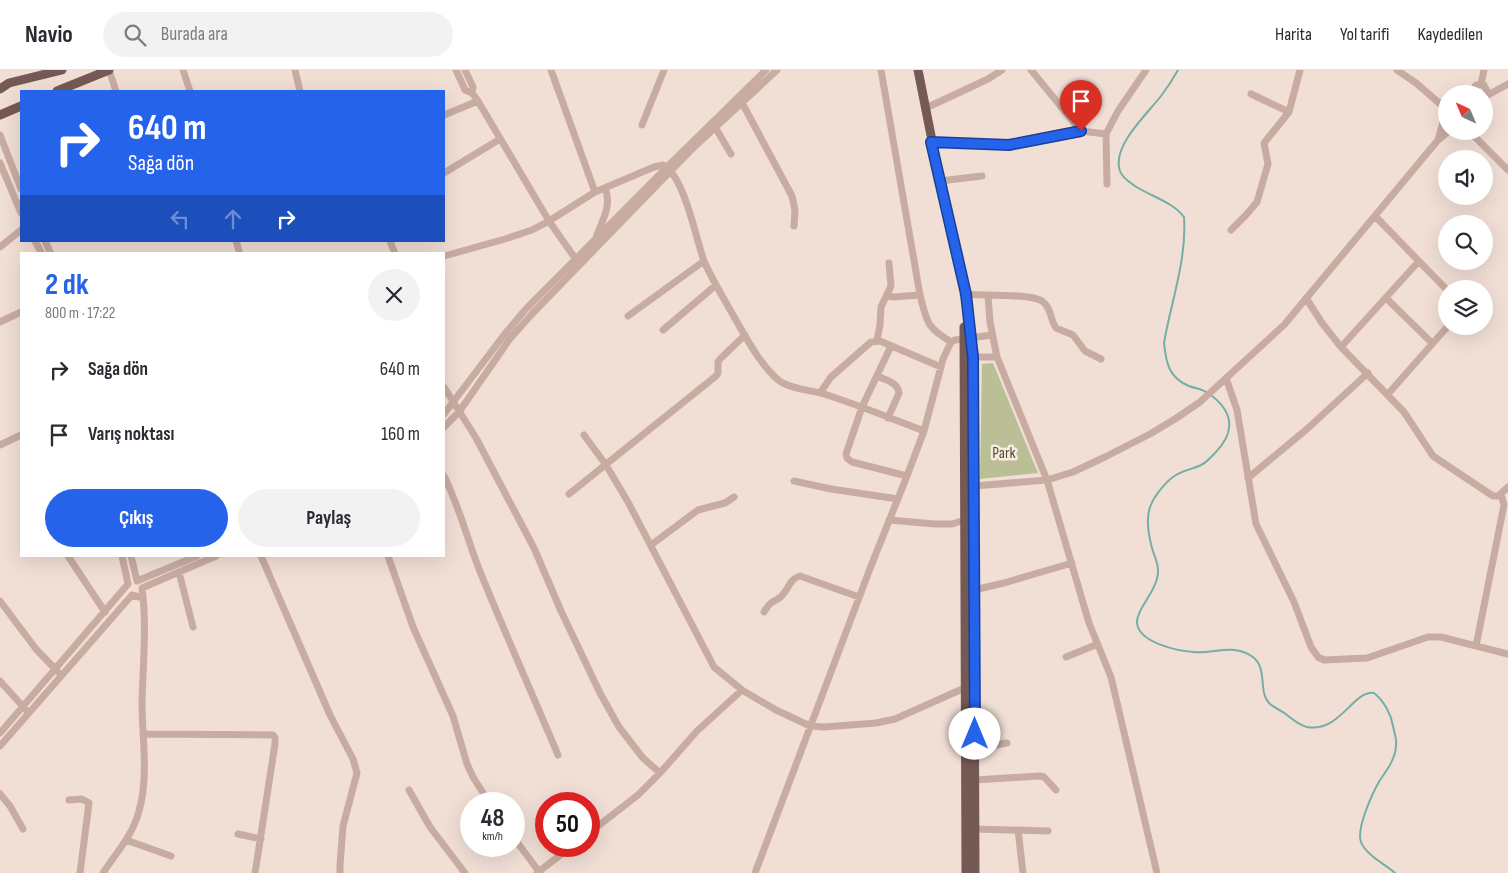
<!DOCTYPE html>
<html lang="tr">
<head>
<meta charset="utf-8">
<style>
	:root { --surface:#fff; --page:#f2f2f3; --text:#2b2b33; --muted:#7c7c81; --line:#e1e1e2; --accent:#2563eb }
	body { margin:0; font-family:"Sofia Sans Condensed",sans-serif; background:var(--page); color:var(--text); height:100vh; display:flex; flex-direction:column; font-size:19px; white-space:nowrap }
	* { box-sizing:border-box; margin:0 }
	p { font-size:16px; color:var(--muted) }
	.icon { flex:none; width:28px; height:28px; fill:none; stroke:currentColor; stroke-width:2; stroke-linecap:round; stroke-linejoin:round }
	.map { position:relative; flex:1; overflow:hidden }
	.panel { position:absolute; left:20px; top:182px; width:425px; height:305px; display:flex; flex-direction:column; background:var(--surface); border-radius:0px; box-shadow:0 5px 20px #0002 }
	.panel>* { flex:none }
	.guide { position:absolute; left:20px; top:20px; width:425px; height:152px; border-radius:0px; box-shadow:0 5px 20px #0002; background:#2563eb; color:#fff; overflow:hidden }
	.needle { width:32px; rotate:316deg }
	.controls { position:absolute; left:1438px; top:15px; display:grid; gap:10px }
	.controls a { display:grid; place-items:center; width:55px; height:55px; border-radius:50%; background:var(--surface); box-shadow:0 5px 20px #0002; font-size:25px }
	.speed { position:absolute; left:460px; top:722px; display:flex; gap:10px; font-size:25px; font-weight:700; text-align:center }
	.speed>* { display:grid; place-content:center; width:65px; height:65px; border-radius:50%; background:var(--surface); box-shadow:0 5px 20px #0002; line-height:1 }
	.speed small { font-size:12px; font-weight:400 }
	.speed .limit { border:8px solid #d22; background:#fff; color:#111 }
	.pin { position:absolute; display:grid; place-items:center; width:42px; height:42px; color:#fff; margin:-51px -21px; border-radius:50% 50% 50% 0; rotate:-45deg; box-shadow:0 0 5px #0007 }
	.pin .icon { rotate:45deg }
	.me { position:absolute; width:55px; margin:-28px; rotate:0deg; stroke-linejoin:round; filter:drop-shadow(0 0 4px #0008) }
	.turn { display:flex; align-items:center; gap:18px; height:105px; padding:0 25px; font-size:22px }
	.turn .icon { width:65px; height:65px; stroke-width:2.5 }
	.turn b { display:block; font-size:35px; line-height:42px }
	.lanes { display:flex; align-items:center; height:48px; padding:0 25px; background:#0003; justify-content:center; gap:25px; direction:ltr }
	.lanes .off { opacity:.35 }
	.round { display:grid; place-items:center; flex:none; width:52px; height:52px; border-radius:26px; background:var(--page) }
	.head { display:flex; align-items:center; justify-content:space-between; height:85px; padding:0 25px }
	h1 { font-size:30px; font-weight:700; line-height:38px; color:var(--accent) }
	.primary-button { display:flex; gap:10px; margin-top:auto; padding:10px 25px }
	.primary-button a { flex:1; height:58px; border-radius:30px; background:var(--accent); color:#fff; font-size:20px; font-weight:700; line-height:58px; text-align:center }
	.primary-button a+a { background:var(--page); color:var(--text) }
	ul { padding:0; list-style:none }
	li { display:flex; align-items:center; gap:15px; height:65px; padding:0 25px }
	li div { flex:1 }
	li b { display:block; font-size:19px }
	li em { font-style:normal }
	header { display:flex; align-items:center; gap:30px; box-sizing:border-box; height:70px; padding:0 25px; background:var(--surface); border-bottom:1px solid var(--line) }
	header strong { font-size:24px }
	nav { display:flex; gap:28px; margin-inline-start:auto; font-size:18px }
	.search { width:350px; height:45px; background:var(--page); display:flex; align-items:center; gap:12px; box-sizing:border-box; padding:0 18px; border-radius:28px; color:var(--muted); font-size:19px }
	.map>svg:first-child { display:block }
	.green { fill:#babf96 }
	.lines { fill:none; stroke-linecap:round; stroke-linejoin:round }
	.stream { stroke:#75aea4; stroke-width:2 }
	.minor { stroke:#c8aca2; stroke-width:7 }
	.major { stroke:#755955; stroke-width:9 }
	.route-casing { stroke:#184099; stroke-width:12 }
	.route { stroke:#2563eb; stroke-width:9 }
	.labels { text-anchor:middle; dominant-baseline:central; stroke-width:5; stroke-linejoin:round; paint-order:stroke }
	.park-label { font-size:16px; fill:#4b5128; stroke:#f9eae2 }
</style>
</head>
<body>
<header>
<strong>Navio</strong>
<div class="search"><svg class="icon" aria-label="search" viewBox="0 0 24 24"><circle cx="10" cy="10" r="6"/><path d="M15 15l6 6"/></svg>Burada ara</div>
<nav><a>Harita</a><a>Yol tarifi</a><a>Kaydedilen</a></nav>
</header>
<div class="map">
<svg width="1508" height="803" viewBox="0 0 1508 803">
	<rect width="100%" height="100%" fill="#f1dfd6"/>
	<path class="green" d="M993 293 1038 403 980 409 982 294Z"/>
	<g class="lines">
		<path class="stream" d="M1178 0C1173 9 1167 18 1161 26 1148 43 1115 73 1119 97 1120 106 1128 111 1135 116 1150 126 1173 132 1184 147 1187 189 1171 232 1164 273 1166 293 1169 308 1189 316 1196 319 1201 318 1208 323
			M1212 326C1234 343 1235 363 1215 383 1211 387 1206 393 1201 395 1193 399 1184 400 1176 405 1166 411 1154 426 1150 437 1146 449 1149 467 1152 478 1154 485 1158 493 1158 500 1159 519 1136 539 1137 553 1139 573 1178 581 1194 582 1214 584 1234 573 1253 587 1268 599 1258 622 1269 633 1274 638 1282 641 1287 645 1293 650 1299 655 1307 657 1340 663 1353 620 1374 623 1384 631 1391 644 1393 656 1394 662 1397 669 1396 675 1396 688 1387 700 1380 710 1373 722 1356 758 1361 772 1365 784 1386 795 1395 803"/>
		<path class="minor" d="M109 0 116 21
			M183 0 190 21
			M295 0 300 21
			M456 0 465 20 472 23 478 31 549 151 577 191
			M465 0 473 17 472 23
			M551 0 595 122
			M881 0 920 225C927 252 926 257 951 272
			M1031 0 1081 61
			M1397 0 1416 13 1446 39
			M1481 14 1484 0
			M1251 24 1289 42
			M1473 24V19L1476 15H1484L1487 21 1484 28
			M1486 26 1508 14
			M740 29 792 126 795 140 794 156
			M926 38 988 9 1002 0
			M444 45 478 31
			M642 55 664 0
			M715 57 731 84
			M1469 61 1508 100
			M0 65 21 119
			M1438 70 1446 42
			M931 71 1009 75 1081 61 1106 64
			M0 93 21 143
			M444 103 500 69
			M940 111 982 106
			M1107 114 1106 64 1118 41 1146 0
			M1375 146 1446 219
			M1231 160 1246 145 1257 132 1268 94 1264 73 1289 42 1300 0
			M597 165C603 149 612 135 605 118
			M35 171 42 184
			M45 171 51 184
			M236 171 240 184
			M390 171 395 184
			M0 177 21 160
			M444 186 505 169 532 160 549 151 595 122 654 97 663 95C684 105 696 169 704 191 711 207 720 222 729 238 742 260 760 297 781 312 792 319 808 320 821 323 856 334 890 348 924 361
			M963 224C980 226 1030 223 1042 231 1052 238 1050 250 1056 258L1073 265 1085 281 1101 289
			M887 226 894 227 920 225
			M988 226 990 252 997 287 1047 410 1089 553 1111 607 1157 803
			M1306 228 1322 253 1341 277 1404 342 1433 386 1493 426H1498L1508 417
			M1386 228 1432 273
			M628 246 704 191
			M0 252 21 242
			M663 260 716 215
			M877 270 880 255 881 237 891 216 889 193
			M891 276 862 337 846 384 847 388 852 392 907 406
			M1341 277 1419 191
			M973 287H997
			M877 306C885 310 898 312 899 323L888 348
			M1226 308 1237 340 1256 454 1294 532 1311 577 1318 587 1324 590 1367 588 1428 567H1441L1508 584
			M444 317 476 368 534 478 561 541 600 623 619 657 643 688 660 703
			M820 323 831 307 871 272 880 271 941 297
			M1388 324 1448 256
			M444 344 504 265 525 240 667 97 766 0
			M444 357 459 342 509 270 531 245 690 81 777 0
			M584 365 606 395 628 432 714 597 742 620 776 640 810 656 824 657 876 653 895 649 969 616
			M0 375 21 365
			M444 406C459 436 467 468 479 499 504 561 532 623 558 685
			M1248 408 1307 359 1368 303
			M794 411 831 419 898 429
			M974 416 1047 410 1073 402 1105 387 1150 364 1175 349 1200 332 1284 255 1438 70 1449 61
			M569 424 716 306 718 303V292L720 289 745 265
			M889 450 935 454H952L968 449
			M651 475 698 440 725 433 734 427
			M68 486 105 542
			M131 486 137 511 197 486
			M261 486 330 645 353 689 357 703 343 756 340 795V803
			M388 486 413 557 453 646 467 694 473 707 490 734
			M179 502 193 557
			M974 520 1004 513 1072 493
			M0 531 36 579 58 602
			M764 542C772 527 778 533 784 523 790 516 790 509 800 506L859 527
			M1476 576 1504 435 1501 424
			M1066 587 1098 574
			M0 611 26 640
			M0 663 128 514 122 486
			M143 664 273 665 275 668V674L255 803
			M0 676 132 525 143 528
			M975 679 1007 673
			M975 710 1040 706 1044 707 1056 720
			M409 720 430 757 465 803
			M0 724 10 736 23 759
			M69 730 82 729 89 733 80 803
			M975 759 1048 761
			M1018 760 1023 803
			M589 763 638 725 660 703 697 661 742 620
			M238 764 261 769
			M514 768 540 803
			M126 770 171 786
			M103 803C116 783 133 765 139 741 149 706 142 668 142 632 143 594 147 556 142 518L216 486
			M537 803 572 776
			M755 803 871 496 907 406 924 361 943 289 951 272 955 270 992 265"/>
		<path class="major" d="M918 0 940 111 966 225 973 287 975 803
			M0 19 9 13 62 0
			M57 21 109 0
			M0 45 21 36
			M964 257 966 803"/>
	</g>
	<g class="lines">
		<g class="route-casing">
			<path id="route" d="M975 664 973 287 966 224 931 72 1009 75 1081 61"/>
		</g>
		<use href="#route" class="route"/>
	</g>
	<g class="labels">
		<g class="park-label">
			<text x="1004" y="383">Park</text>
		</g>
	</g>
</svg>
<div class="controls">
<a><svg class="needle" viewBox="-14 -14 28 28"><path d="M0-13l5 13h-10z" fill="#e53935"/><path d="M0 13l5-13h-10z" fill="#7c7c81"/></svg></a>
<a><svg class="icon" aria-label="sound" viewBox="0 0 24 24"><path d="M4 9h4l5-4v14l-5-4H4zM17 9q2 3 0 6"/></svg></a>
<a><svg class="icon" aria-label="search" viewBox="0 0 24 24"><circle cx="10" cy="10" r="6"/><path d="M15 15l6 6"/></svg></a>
<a><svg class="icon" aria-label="layers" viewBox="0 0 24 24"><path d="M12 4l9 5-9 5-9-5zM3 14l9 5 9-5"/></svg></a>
</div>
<div class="speed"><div>48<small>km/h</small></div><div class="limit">50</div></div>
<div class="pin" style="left:1081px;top:61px;background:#d93025"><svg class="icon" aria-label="arrive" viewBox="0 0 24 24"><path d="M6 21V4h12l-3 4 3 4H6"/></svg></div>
<svg class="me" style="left:975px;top:664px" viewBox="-20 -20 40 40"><circle r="19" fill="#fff"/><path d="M0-13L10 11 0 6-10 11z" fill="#2563eb"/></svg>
<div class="guide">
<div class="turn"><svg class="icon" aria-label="right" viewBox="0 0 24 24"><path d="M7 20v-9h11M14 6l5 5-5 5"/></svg><div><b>640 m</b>Sağa dön</div></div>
<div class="lanes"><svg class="icon off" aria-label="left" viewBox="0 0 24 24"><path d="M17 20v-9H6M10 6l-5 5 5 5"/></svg><svg class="icon off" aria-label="ahead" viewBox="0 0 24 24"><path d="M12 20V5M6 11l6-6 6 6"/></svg><svg class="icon" aria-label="right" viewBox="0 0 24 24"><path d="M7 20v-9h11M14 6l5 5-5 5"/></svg></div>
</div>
<section class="panel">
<div class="head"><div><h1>2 dk</h1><p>800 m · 17:22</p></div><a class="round"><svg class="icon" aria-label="close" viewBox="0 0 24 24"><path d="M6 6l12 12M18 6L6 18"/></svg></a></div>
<ul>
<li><svg class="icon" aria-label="right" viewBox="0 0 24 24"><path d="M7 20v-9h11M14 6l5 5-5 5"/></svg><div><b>Sağa dön</b></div><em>640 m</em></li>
<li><svg class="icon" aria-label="arrive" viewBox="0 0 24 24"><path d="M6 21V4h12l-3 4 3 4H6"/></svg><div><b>Varış noktası</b></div><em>160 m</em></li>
</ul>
<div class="primary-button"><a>Çıkış</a><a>Paylaş</a></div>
</section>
</div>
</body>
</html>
